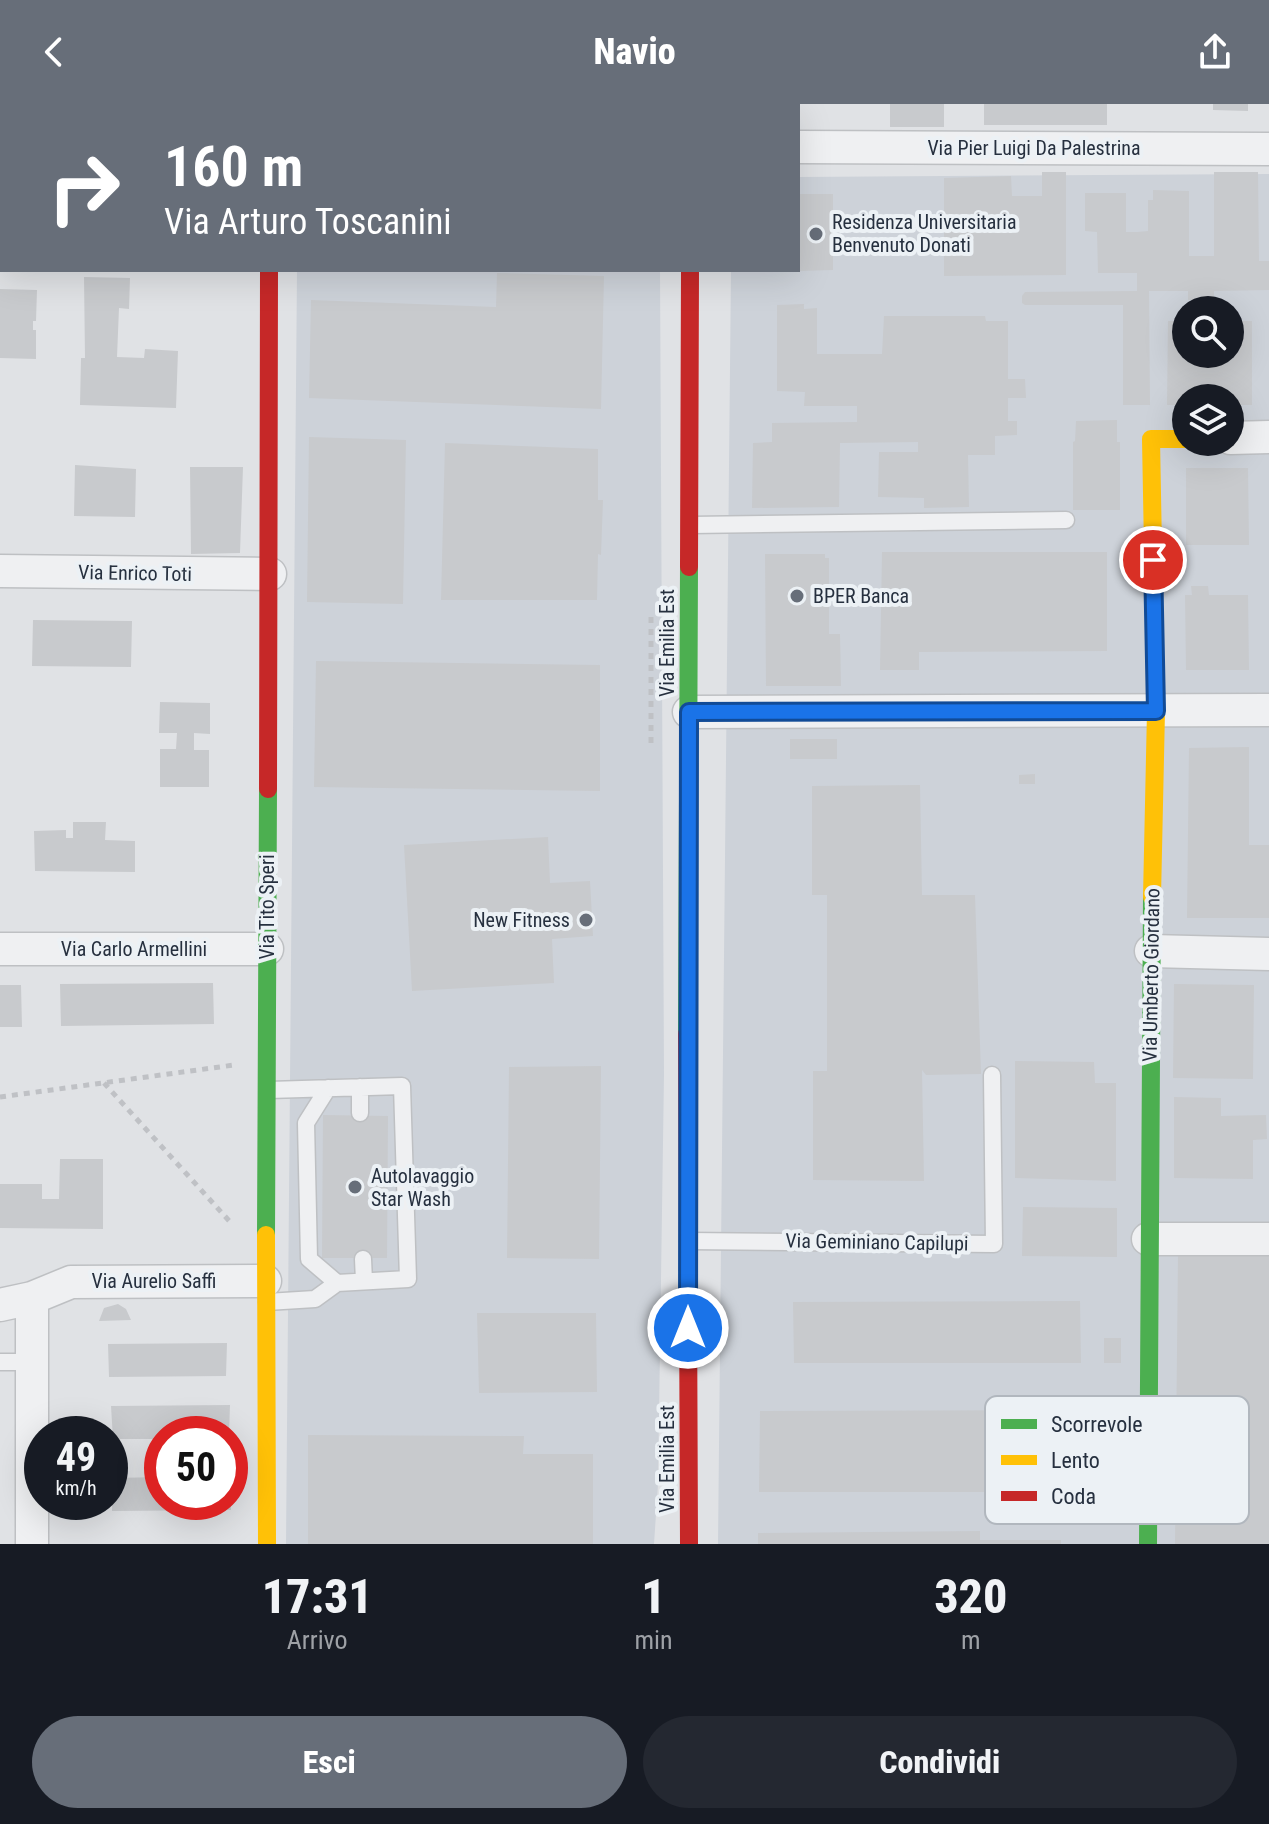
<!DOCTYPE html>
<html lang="it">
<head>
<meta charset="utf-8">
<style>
	:root { --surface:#171b24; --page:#242831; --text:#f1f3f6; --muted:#9ea1a6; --accent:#676e79 }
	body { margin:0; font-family:"Roboto Condensed",sans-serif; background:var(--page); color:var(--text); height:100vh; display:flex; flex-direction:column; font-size:30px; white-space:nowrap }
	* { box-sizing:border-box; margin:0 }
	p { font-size:26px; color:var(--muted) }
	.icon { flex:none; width:44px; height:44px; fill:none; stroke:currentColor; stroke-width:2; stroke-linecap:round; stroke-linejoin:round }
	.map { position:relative; height:1440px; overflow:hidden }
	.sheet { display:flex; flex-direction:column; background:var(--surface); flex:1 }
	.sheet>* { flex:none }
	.guide { position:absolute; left:0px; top:0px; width:800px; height:168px; box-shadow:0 8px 32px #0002; background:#676e79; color:#fff; overflow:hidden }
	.tools { position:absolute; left:1172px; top:192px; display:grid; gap:16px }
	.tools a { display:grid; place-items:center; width:72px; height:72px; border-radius:50%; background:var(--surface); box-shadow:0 8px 32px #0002; font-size:40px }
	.speed { position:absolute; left:24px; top:1312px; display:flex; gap:16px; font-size:40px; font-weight:700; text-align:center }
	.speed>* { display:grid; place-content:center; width:104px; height:104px; border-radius:50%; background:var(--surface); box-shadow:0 8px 32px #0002; line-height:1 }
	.speed small { font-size:20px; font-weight:400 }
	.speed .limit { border:12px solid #d22; background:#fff; color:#111 }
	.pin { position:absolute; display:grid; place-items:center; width:68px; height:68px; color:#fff; margin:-34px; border:4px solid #fff; border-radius:50%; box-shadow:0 2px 8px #0007 }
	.me { position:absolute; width:88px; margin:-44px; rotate:0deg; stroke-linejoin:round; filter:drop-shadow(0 0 6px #0008) }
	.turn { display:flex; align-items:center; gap:28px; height:168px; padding:0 32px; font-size:36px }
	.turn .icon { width:104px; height:104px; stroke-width:2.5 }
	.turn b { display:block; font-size:56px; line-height:68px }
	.eta { display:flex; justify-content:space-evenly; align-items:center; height:136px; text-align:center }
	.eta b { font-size:48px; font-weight:800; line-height:56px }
	.action { display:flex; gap:16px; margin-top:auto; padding:16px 32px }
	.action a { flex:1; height:92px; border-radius:48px; background:var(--accent); color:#fff; font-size:32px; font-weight:800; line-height:92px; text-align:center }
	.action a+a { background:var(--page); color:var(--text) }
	header { display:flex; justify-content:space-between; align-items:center; height:104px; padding:0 32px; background:var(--accent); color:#fff; font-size:36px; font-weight:800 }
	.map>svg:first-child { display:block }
	.built { fill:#cdd2d9; fill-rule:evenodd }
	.building { fill:#c8cacd }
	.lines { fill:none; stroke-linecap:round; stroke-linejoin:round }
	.lane-casing { stroke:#bec0c3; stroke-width:19 }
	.street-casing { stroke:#bec0c3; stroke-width:35 }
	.path { stroke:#bfc1c5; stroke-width:5; stroke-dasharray:6 6; stroke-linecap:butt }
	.lane { stroke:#eff0f2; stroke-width:16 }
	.street { stroke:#eff0f2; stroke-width:32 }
	.fast { stroke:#4caf50; stroke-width:18 }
	.slow { stroke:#ffc107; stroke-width:18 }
	.jam { stroke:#c62828; stroke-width:18 }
	.route-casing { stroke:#114b97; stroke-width:20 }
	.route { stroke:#1a73e8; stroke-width:14 }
	.poi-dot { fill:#676e79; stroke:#ecf1f5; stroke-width:3 }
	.labels { text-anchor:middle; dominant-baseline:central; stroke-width:8; stroke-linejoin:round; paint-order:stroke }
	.street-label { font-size:20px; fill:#26303f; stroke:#ecf1f5 }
	.poi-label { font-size:20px; fill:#26303f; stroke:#ecf1f5; text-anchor:start }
	.key { fill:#ecf1f5; stroke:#b1b7be; stroke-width:2 }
	.key-label { font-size:22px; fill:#26303f }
</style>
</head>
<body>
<header><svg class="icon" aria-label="back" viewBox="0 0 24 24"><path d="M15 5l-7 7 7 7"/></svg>Navio<svg class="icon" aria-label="share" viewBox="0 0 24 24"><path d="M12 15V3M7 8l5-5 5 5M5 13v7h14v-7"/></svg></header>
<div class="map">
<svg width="1269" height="1440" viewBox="0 0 1269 1440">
	<rect width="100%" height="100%" fill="#e0e2e5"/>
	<path class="built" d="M299 0H659V2H299Z
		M1269 70V1440H718L731 166H798V73ZM1186 206H1230V250H1186ZM1186 294H1230V338H1186Z
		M297 166H660L664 970 658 1380 654 1440H286Z"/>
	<path class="building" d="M890 0H944V23H890Z
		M984 0H1107V21H984Z
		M1213 0H1248V7L1213 6Z
		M1042 68H1066V171L944 172V74L1011 72 1012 92H1042Z
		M1214 68H1258L1259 157H1269V186L1214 187V206H1196L1195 196H1188V187H1149L1150 301H1123V201H1025L1022 199V192L1025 188 1137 187V169H1098L1097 128 1085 127V89H1126V128H1137L1148 127V96H1153V86L1189 87V152H1214Z
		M798 90H833V166L798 167Z
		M497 169 604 172 601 305 309 294 311 196 496 203Z
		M84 173 130 174 129 205 119 204 117 253 144 254 145 245 178 247 176 304 80 301 81 254H85Z
		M0 185 37 186 36 217H33V226H36V255L0 254Z
		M804 200V205L817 204V250H882L884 212H985L986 217H1008V275H1025L1026 294H1008V317H1017V331L995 332V351H968L969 403 924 404V394L878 393 879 348H918V338L840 339 839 403 752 404 753 339 772 338V319L857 318V302H804L805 288 777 287V201Z
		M1179 208H1186V250H1230V217H1252V301H1230V294H1186V301H1167L1168 217H1179Z
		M1117 316V338H1120V406H1073V338L1075 337 1076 317Z
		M309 333 406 336 403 500 307 498Z
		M445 339 598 345V396H603L601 451 598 450 597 496H441Z
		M75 361 136 365 135 413 74 412Z
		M190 363H243L240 449 191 450Z
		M1186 364H1248L1249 441H1186Z
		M882 448H1107V547L919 548V566H880Z
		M765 450H825V454H829V530H840L841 582H766Z
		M1191 482H1208L1209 491H1248L1249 566H1186L1185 491H1192Z
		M33 516 132 517 131 563 32 562Z
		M316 557 600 561V687L314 683Z
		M160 598 210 599V630L194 629V646H209V683H160V645H176L177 629H159Z
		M790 635H837V655H790Z
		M1249 643V741H1269V814H1187L1189 644Z
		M1035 670V680H1019V671Z
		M920 681 922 791H975L981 970 926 971 922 966 924 1077 813 1076V967H827V791H812V682Z
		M73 718H106L105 736 135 737V768L35 767 34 727 66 726V734H73Z
		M548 733 550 779 590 777 593 832 552 835 554 879 412 887 404 741Z
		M213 879 214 920 61 922 60 880Z
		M1174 880 1254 881 1253 975 1173 974Z
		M0 881H21L22 923H0Z
		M1015 957 1094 958 1095 979H1116V1077L1015 1074Z
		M601 962 599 1155 507 1154 509 963Z
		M1174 993 1221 994V1012L1266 1011 1267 1035 1253 1036V1075L1174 1074Z
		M323 1011 388 1012 387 1154H322Z
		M60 1055H103V1125L0 1124V1080H42V1095H59Z
		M1023 1103 1117 1104V1153L1022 1152Z
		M1178 1151 1269 1152V1440H1175Z
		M1080 1197 1081 1259H794L793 1198Z
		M118 1200 126 1205 131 1216 99 1217 104 1204Z
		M477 1209H596L597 1288 479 1289Z
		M1104 1234H1121V1259H1104Z
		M227 1239 226 1272 109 1273 108 1240Z
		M230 1301 229 1330H162V1335H113L111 1302Z
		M1110 1306V1349H1116L1117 1401H1109V1387L1032 1388V1397L999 1396V1388H759L760 1307Z
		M308 1331 524 1332 523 1350H593V1440H308Z
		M162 1373V1398H231V1406L112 1407 113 1374Z
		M980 1427V1436H1061V1440H758V1429Z"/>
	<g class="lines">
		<g class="lane-casing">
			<path id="lane" d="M691 421 1066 416
				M360 983V1009
				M328 984 306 1019 309 1155 337 1179
				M688 1137 994 1140 992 971
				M363 1155 364 1177
				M267 1198 315 1195 337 1179 408 1175 402 982 269 986
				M0 1258H32"/>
		</g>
		<g class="street-casing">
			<path id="street" d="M269 0V2
				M798 43 1269 45
				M1230 334 1269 333
				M0 467 270 470
				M689 608 1269 606
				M0 845H267
				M1151 847 1269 850
				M1148 1135H1269
				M0 1201 32 1194 71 1178 265 1177
				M32 1440V1194"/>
		</g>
		<path class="path" d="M651 639V509
			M104 979 232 1120
			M0 993 234 961"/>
		<use href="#lane" class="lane"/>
		<use href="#street" class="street"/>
		<path class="fast" d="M687 930 689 463
			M266 1131 268 685
			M1148 1440 1152 793"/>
		<path class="slow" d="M691 0V2
			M1152 793 1156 607 1151 335H1186
			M266 1131 267 1440"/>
		<path class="jam" d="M689 463 690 166
			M268 685 269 166
			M687 930 689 1440"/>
	</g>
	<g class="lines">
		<g class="route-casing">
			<path id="route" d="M688 1224 689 608 1156 607 1153 456"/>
		</g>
		<use href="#route" class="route"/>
	</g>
	<g class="poi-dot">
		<circle cx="816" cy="130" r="8"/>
		<circle cx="797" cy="492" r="8"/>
		<circle cx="586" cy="816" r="8"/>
		<circle cx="355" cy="1083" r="8"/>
	</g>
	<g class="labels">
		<g class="street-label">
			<text x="1034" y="44">Via Pier Luigi Da Palestrina</text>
			<text transform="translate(135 469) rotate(1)">Via Enrico Toti</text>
			<text transform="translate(667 539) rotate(-90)">Via Emilia Est</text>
			<text transform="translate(267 803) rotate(-90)">Via Tito Speri</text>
			<text x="134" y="845">Via Carlo Armellini</text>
			<text transform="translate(1151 871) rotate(-89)">Via Umberto Giordano</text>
			<text transform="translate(877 1138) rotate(1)">Via Geminiano Capilupi</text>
			<text x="154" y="1177">Via Aurelio Saffi</text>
			<text transform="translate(667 1355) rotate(-90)">Via Emilia Est</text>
		</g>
		<g class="poi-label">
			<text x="832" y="118">Residenza Universitaria<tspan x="832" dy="23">Benvenuto Donati</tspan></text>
			<text x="813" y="492">BPER Banca</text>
			<text x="570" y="816" text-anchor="end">New Fitness</text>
			<text x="371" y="1072">Autolavaggio<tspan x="371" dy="23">Star Wash</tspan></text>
		</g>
	</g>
	<rect x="985" y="1292" width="264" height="128" rx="12" class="key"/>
	<rect x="1001" y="1315" width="36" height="10" fill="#4caf50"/>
	<rect x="1001" y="1351" width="36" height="10" fill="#ffc107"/>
	<rect x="1001" y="1387" width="36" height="10" fill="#c62828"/>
	<g class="key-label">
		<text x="1051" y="1328">Scorrevole</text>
		<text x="1051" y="1364">Lento</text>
		<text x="1051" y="1400">Coda</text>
	</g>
</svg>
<div class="tools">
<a><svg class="icon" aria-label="search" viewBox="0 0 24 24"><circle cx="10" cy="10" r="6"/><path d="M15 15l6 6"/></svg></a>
<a><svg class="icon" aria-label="layers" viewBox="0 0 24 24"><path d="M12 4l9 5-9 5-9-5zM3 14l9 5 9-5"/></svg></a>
</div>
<div class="speed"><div>49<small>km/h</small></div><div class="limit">50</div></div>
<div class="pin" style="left:1153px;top:456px;background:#d93025"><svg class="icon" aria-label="arrive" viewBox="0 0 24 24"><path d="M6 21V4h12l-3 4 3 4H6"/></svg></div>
<svg class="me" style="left:688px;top:1224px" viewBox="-20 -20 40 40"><circle r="17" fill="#1a73e8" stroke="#fff" stroke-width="3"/><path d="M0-11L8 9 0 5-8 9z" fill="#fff"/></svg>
<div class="guide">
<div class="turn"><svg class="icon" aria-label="right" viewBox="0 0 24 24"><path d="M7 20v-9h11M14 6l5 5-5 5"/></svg><div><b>160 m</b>Via Arturo Toscanini</div></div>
</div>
</div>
<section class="sheet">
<div class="eta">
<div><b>17:31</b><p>Arrivo</p></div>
<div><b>1</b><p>min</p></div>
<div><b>320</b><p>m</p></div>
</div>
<div class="action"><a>Esci</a><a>Condividi</a></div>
</section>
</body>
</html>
